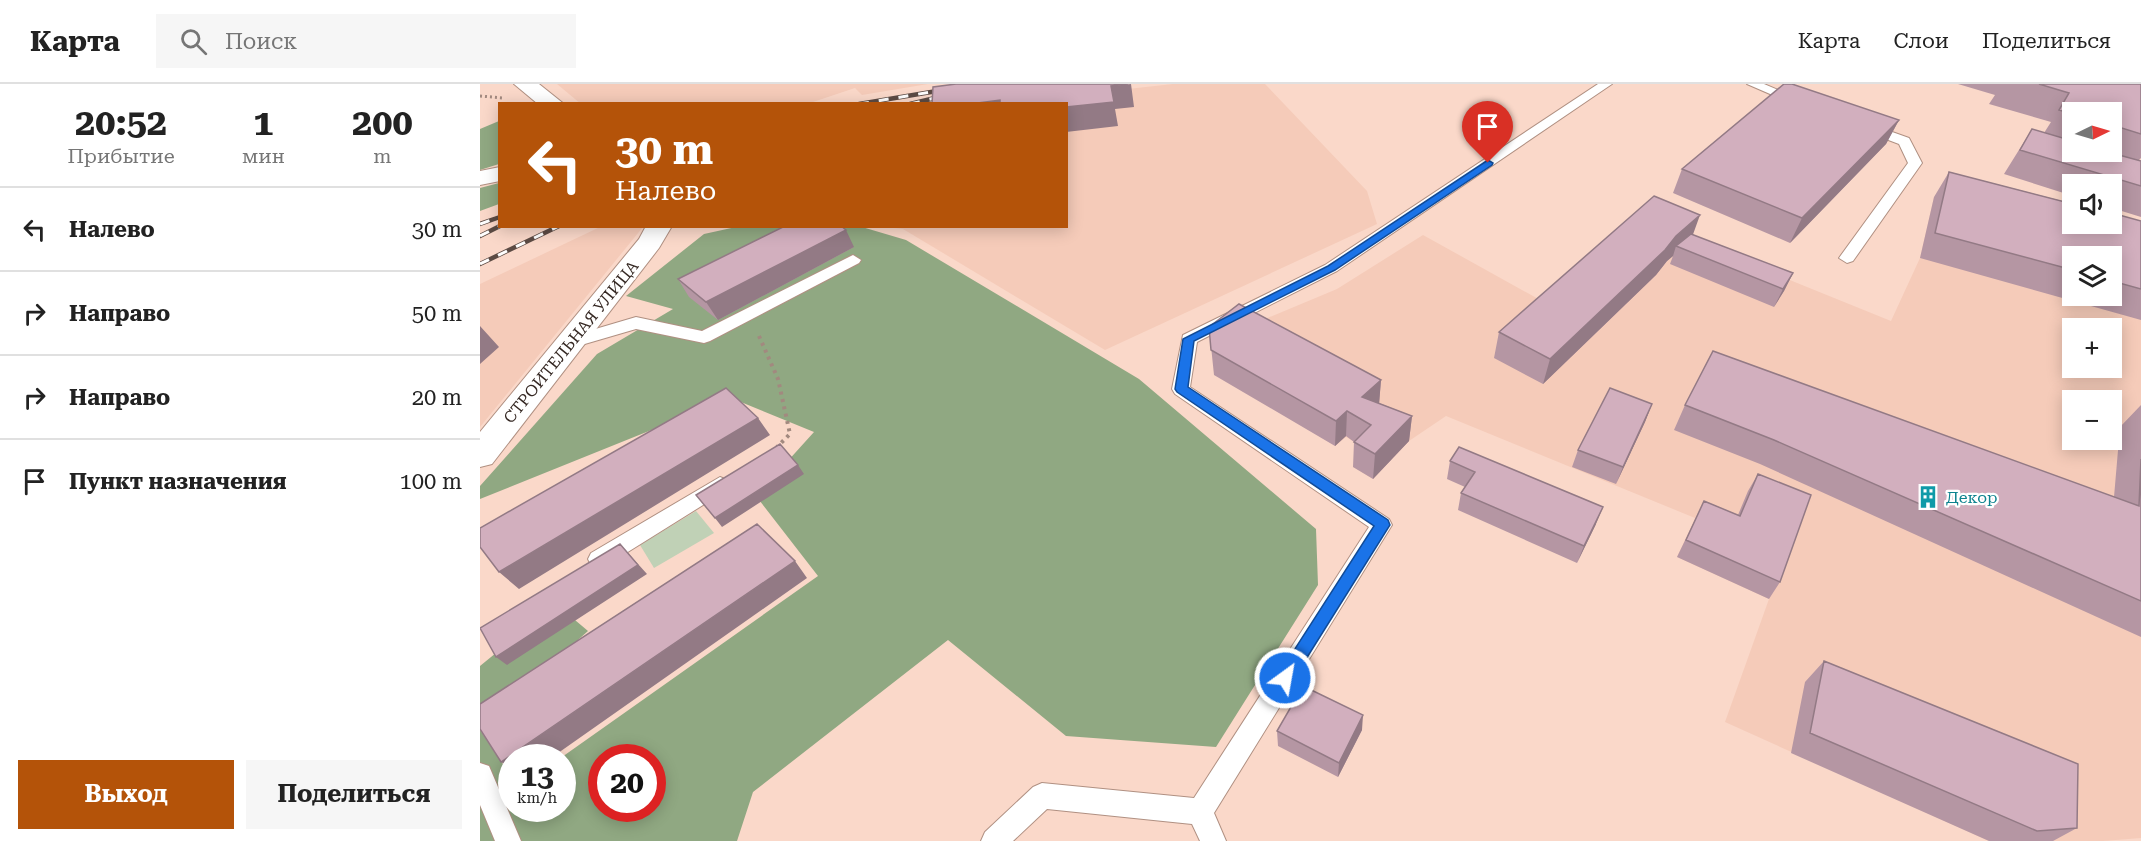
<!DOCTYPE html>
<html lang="ru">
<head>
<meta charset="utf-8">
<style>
	:root { --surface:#fff; --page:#f6f6f6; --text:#222; --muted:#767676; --line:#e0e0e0; --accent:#b45309 }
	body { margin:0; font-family:"Roboto Serif",serif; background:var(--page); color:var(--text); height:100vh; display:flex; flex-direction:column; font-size:22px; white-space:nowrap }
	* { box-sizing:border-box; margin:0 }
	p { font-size:20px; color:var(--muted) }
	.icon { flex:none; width:33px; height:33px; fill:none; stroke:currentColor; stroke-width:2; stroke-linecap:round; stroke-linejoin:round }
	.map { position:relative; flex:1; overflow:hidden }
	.side { display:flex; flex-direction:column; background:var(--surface); width:480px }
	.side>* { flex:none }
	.banner { position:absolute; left:18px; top:18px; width:570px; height:126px; border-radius:0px; box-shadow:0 3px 15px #0003; background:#b45309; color:#fff; overflow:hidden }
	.needle { width:39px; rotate:85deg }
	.tools { position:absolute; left:1582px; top:18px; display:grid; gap:12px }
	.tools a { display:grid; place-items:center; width:60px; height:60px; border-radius:0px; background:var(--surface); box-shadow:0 3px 15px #0003; font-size:30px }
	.speed { position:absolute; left:18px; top:660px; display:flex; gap:12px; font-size:30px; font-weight:700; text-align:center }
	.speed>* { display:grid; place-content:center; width:78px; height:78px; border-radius:50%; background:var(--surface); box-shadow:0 3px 15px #0003; line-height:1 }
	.speed small { font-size:15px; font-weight:400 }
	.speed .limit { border:9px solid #d22; background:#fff; color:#111 }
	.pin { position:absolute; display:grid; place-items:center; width:51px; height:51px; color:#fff; margin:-62px -26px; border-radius:50% 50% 50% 0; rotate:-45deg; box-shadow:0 0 6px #0007 }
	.pin .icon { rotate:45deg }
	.me { position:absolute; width:66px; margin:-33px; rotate:32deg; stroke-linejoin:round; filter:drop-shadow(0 0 4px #0008) }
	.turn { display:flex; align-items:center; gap:21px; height:126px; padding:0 18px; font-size:27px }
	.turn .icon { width:78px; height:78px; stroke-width:2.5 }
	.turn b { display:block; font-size:42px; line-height:51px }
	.eta { display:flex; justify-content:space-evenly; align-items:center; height:102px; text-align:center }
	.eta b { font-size:36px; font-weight:700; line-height:42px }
	.button { display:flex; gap:12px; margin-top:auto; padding:12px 18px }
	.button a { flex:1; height:69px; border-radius:0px; background:var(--accent); color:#fff; font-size:24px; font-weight:700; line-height:69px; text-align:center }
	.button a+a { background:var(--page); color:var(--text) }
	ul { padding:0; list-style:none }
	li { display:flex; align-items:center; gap:18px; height:84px; padding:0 18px; border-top:2px solid var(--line) }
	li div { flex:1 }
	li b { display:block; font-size:22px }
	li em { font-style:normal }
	header { display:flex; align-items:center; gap:36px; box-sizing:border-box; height:84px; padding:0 30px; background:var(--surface); border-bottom:2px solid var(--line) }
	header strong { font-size:28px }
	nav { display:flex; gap:33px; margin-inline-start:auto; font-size:21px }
	.search { width:420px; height:54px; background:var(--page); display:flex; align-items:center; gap:15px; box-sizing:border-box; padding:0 21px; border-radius:0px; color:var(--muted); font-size:22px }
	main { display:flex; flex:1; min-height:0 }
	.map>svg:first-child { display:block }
	.built { fill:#f5cbb9; fill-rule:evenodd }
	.green { fill:#c0d1b6 }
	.forest { fill:#90a882; fill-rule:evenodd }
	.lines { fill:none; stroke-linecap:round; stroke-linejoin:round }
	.lane-casing { stroke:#b09082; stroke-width:2 }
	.street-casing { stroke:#b09082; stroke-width:2 }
	.path-far1 { stroke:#a2897f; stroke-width:3; stroke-dasharray:2 3; stroke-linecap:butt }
	.path { stroke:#a2897f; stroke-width:4; stroke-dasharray:3 4.5; stroke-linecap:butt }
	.lane { fill:#fff; fill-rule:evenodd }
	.street { fill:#fff; fill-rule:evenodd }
	.rail-casing { stroke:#5c4b44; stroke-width:4.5 }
	.rail { stroke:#fff; stroke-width:3; stroke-dasharray:10; stroke-linecap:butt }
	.wall { fill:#b596a3; fill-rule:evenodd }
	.shaded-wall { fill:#937a85 }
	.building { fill:#d2afbe; stroke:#937a85; stroke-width:1.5 }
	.route { fill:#1a73e8; stroke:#114b97; stroke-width:1.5 }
	.labels { text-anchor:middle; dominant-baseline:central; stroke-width:4.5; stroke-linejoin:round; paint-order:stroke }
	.street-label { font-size:16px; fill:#352823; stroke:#fff }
	.culture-label { font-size:16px; fill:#0d838f; stroke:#fff; text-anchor:start }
</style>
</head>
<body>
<header>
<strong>Карта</strong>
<div class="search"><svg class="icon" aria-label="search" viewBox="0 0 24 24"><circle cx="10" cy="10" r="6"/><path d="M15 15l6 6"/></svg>Поиск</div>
<nav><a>Карта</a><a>Слои</a><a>Поделиться</a></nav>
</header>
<main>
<section class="side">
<div class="eta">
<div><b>20:52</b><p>Прибытие</p></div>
<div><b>1</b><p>мин</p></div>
<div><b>200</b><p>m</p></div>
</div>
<ul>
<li><svg class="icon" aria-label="left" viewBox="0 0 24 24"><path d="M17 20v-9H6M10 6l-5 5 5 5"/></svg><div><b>Налево</b></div><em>30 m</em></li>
<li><svg class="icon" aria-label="right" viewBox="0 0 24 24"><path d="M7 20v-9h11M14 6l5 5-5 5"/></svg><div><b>Направо</b></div><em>50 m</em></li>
<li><svg class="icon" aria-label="right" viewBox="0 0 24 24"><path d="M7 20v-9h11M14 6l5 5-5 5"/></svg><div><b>Направо</b></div><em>20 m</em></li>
<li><svg class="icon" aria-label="arrive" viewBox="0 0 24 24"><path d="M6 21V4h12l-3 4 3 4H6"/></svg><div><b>Пункт назначения</b></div><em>100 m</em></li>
</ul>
<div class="button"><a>Выход</a><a>Поделиться</a></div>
</section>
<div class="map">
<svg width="1661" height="757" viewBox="0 0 1661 757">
	<rect width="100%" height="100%" fill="#fad8c9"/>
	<path class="built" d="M77 0H448L382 11 375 4 330 19 101 20Z
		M693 0H785L887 107 897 140 625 266 423 145 405 143 586 142V20L519 19Z
		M1454 113 1661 167V754L1623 757H1509L1245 638 1289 515 1197 473 1215 434 966 332 929 357 893 395 873 383 889 366 866 353 855 362 761 245 857 205 943 151 1071 222 1211 156 1411 237 1440 174ZM1593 172H1632V212H1593ZM1593 244H1632V284H1593ZM1593 316H1632V356H1593Z
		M120 143H163L0 343V200Z"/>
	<path class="green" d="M216 427 234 449 174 484 160 461Z"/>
	<path class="forest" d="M19 37V80L0 86V45Z
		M19 99V120L0 127V104Z
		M256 143H382L426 156 659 295 836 445 838 501 736 663 586 652 468 556 273 708 257 757H0V646L31 692 32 724H82V673L338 492 276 412 334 348 251 314 0 415V402L117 270 193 225 146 212 224 150ZM122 674H172V724H122Z
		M76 520 108 547 0 643V582Z"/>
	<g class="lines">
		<g class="lane-casing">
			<path id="lane" d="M1118 0H1132L857 187 717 258 710 303 909 435 912 441 734 729 746 757H720L712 740 567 725 533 757H501L505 748 553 703 562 699 714 714 889 443 695 310 692 305 703 251 845 181Z
				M1267 0H1284L1324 17 1318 21 1313 20Z
				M1387 39 1429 54 1442 79 1373 177 1367 179 1359 174 1428 79 1419 60 1382 46 1380 43Z
				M373 171 381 176 379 179 230 257 224 259 156 245 91 264 85 262 82 258 85 254 156 233 222 247Z
				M240 393 247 396 250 401 247 406 127 481 119 484 111 481 108 475 111 469Z
				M0 679 9 682 41 757H15L0 721Z"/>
		</g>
		<g class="street-casing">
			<path id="street" d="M34 0H59L84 20H58Z
				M20 83V97L0 101V87Z
				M166 142H192L179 164 12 380 0 383V348L159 155Z"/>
		</g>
		<path class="path-far1" d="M0 12 23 14"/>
		<path class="path" d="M279 252 298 295 310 350 297 363"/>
		<use href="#lane" class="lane"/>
		<use href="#street" class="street"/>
		<g class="rail-casing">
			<path id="rail" d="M379 20 499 0
				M430 20 455 14
				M0 140 20 133
				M0 152 20 142
				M0 180 79 142"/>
		</g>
		<use href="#rail" class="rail"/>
	</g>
	<path class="wall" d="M1478 0H1661V74L1659 76 1661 77V133L1632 124V100H1593V112L1524 90 1552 45 1564 49 1571 38 1509 20 1515 11ZM1593 28H1632V68H1593Z
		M1419 36 1406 60 1310 159 1193 109 1202 85Z
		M1469 88 1661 137V236L1440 174 1454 113ZM1593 172H1632V212H1593Z
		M1213 151 1313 189 1304 207 1294 223 1190 180 1193 172 1187 177 1176 191 1063 300 1014 274 1019 248Z
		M374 163 238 236 209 213 198 195Z
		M729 243 901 296 899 319 932 332 929 357 893 395 873 383 874 358 866 352 855 362 734 291Z
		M1172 320 1165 338 1136 400 1092 383 1098 366Z
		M1205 321 1634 413 1640 343 1661 321V553L1280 380 1194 346Z
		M970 377 1116 440 1097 479 978 426 981 409 985 403 967 395Z
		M1278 390 1300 498 1289 515 1197 473 1224 417 1258 431 1268 407Z
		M1344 577 1597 744 1573 757H1509L1311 669 1325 598Z
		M882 646 858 693 798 662 797 647Z"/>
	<path class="shaded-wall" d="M651 0 654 23 635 25 638 42 586 48V23L631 2Z
		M520 16 521 20H490Z
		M1419 36 1406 60 1310 159 1322 134Z
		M1220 131 1211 156 1196 162 1193 172 1187 177 1176 191 1063 300 1070 275 1196 152Z
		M366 146 374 163 238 236 226 218Z
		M1313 189 1304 207 1294 223 1303 205Z
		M0 242 19 263 0 280Z
		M901 296 899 321 882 313Z
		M1172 320 1165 338 1136 400 1143 383Z
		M867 327 866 352 855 362 856 337Z
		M932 332 929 357 893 395 895 370Z
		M278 334 290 351 39 505 19 488Z
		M318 381 324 390 242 443 235 434Z
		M1123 423 1116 440 1097 479 1104 462Z
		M140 460 167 490 27 581 16 573Z
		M315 477 327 494 71 674H32V684L21 678Z
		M883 631 882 646 858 693 859 679Z"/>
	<path class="building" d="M476 0H648L631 2 634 18 586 23V20H520V16L490 20H452L453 3Z
		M1304 0H1312L1419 36 1322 134 1202 85Z
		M1559 0H1661V50L1632 41V28H1593V30L1579 26 1589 9Z
		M1552 45 1593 57V68H1628L1661 77V102L1540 66Z
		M1469 88 1593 120V140H1632V129L1661 137V205L1632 197V172H1593V186L1455 149Z
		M1174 112 1220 131 1196 152 1185 166 1070 275 1019 248Z
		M305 142H361L366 146 226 218 198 195Z
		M1211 150 1313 189 1303 205 1196 162Z
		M759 220 901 296 882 313 932 332 895 370 874 358 891 341 867 327 856 337 731 266 729 243Z
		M1233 267 1659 422 1661 375V517L1294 356 1205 321Z
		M246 304 278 334 19 488 0 463V444Z
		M1130 304 1172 320 1143 383 1098 366Z
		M300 360 318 381 235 434 216 411Z
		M979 363 1123 423 1104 462 981 409 995 388 970 377Z
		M1278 390 1331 411 1300 498 1206 456 1224 417 1260 432Z
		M277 440 315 477 21 678 0 645V620Z
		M140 460 158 481 16 573 0 544Z
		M1344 577 1598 680 1597 744 1557 747 1330 649Z
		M823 602 883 631 859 679 797 647Z"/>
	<path class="route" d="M1008 76 1013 79 1012 81 855 186 714 257 708 303 908 436 910 441 811 599 805 601 800 599 797 594 800 588 894 442 697 308 695 305 703 255 848 182Z"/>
	<defs>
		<g id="building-bare" transform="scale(1.8)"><path d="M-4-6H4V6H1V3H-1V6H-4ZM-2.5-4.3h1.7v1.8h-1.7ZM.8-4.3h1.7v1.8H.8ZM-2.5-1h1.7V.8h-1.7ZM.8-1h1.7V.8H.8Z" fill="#0f9aa8" stroke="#fff" stroke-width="2.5" paint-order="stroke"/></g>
	</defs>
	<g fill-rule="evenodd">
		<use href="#building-bare" x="1448" y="413"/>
	</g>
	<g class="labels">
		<g class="street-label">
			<text transform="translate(91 258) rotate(-51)">СТРОИТЕЛЬНАЯ УЛИЦА</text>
		</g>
		<g class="culture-label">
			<text x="1466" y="413">Декор</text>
		</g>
	</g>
</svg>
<div class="tools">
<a><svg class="needle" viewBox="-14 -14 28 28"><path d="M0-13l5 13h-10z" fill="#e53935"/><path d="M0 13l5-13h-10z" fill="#767676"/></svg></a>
<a><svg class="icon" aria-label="sound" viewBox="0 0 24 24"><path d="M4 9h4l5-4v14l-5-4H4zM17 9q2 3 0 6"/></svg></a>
<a><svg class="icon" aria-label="layers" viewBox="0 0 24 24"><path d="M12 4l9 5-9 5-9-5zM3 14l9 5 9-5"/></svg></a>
<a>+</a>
<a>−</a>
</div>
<div class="speed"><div>13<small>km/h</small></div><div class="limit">20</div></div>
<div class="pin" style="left:1008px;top:79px;background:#d93025"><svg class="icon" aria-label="arrive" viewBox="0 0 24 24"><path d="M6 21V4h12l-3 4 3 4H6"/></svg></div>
<svg class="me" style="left:805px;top:594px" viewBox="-20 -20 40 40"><circle r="17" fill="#1a73e8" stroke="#fff" stroke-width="3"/><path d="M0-11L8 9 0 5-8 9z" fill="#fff"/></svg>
<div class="banner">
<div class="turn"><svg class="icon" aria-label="left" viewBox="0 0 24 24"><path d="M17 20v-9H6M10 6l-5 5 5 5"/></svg><div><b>30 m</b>Налево</div></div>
</div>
</div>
</main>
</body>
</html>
